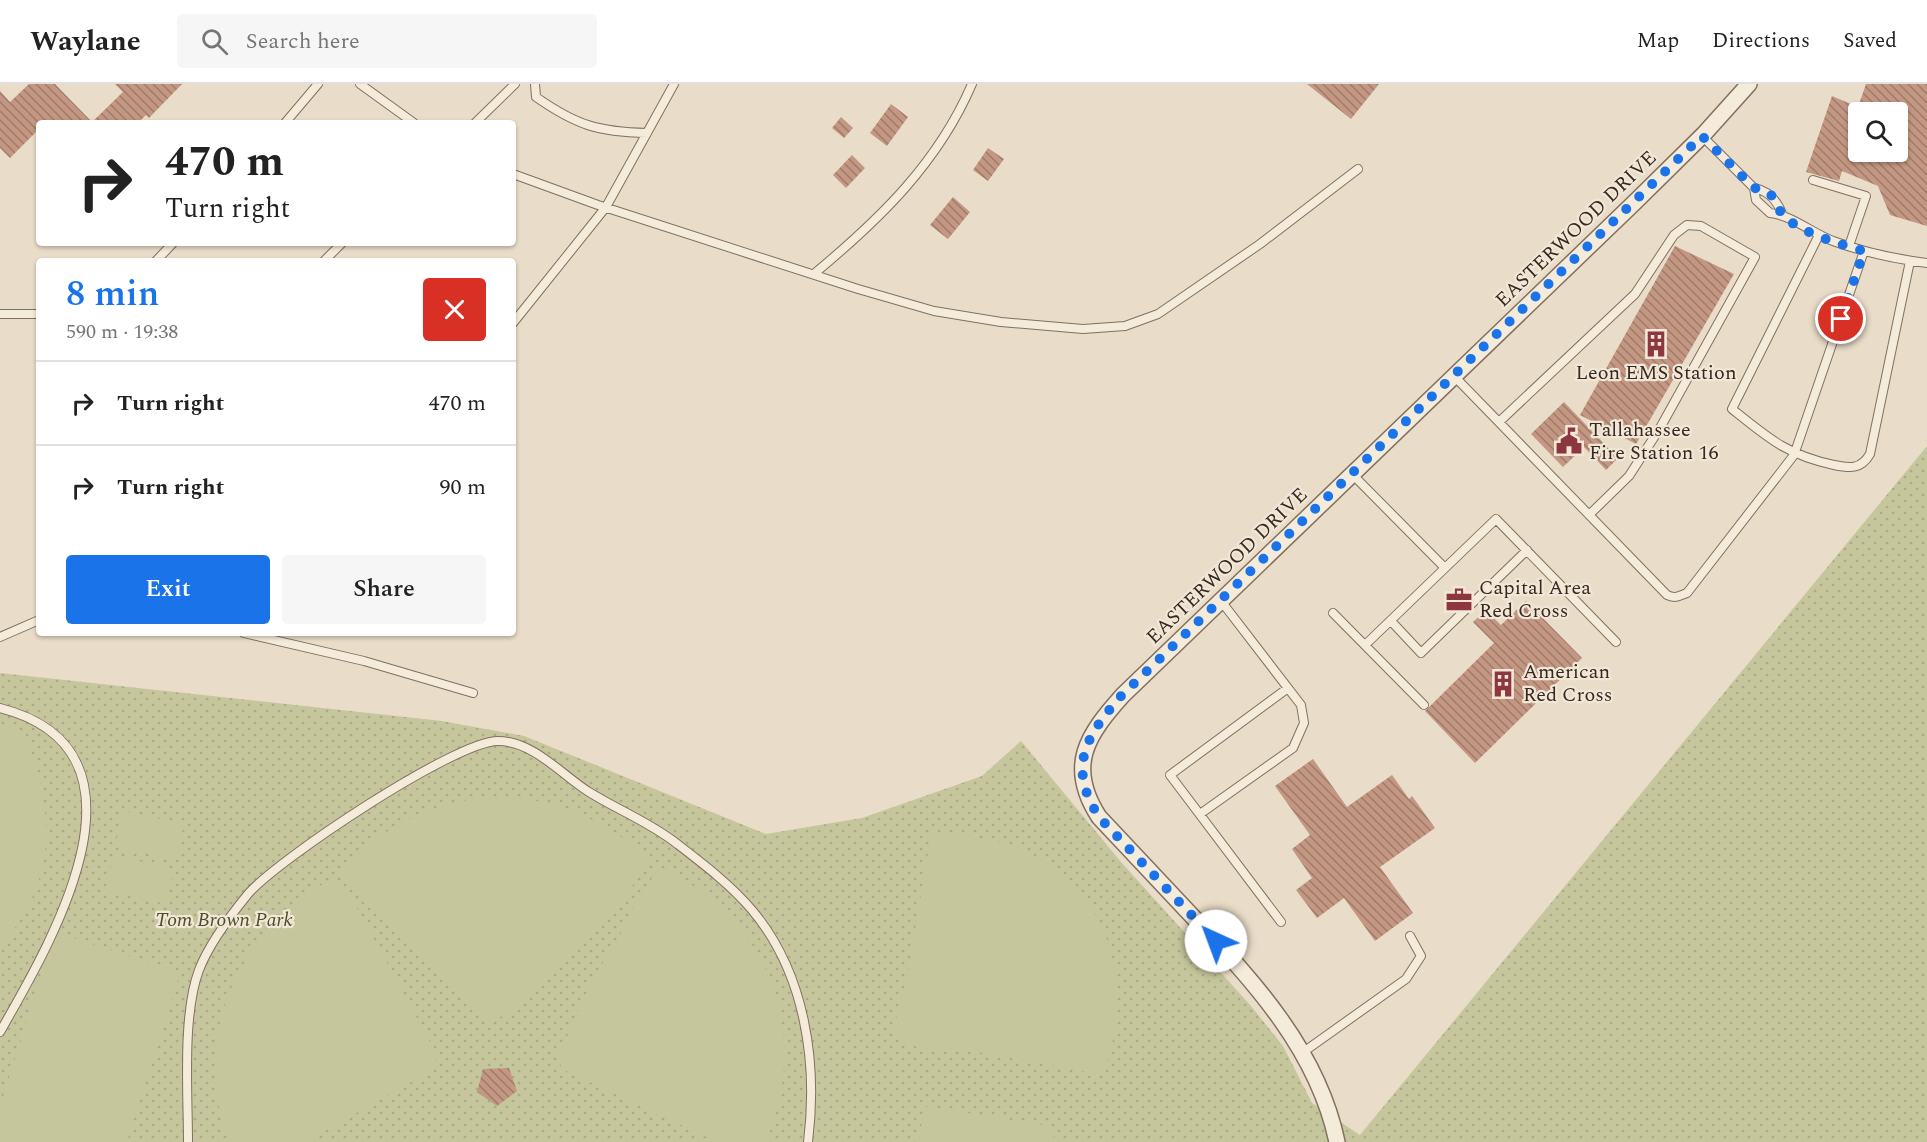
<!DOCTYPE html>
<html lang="en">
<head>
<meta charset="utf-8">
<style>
	:root { --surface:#fff; --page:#f6f6f6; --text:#222; --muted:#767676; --line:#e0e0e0; --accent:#1a73e8 }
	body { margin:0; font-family:Spectral,serif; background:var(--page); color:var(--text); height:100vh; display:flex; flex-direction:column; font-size:22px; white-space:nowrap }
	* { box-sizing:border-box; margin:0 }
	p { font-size:20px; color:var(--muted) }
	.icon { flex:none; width:33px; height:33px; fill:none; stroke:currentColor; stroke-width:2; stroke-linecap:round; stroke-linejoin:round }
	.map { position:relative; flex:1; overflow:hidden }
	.drawer { position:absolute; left:36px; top:174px; width:480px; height:378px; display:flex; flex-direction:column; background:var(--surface); border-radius:6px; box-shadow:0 2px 4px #0004 }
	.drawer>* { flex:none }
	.banner { position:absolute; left:36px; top:36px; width:480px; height:126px; border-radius:6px; box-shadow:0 2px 4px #0004; background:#fff; color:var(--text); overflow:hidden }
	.tools { position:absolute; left:1848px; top:18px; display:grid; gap:12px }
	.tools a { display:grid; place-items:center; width:60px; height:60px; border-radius:6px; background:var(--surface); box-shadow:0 2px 4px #0004; font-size:30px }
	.pin { position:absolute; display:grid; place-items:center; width:51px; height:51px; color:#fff; margin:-26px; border:3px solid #fff; border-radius:50%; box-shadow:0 2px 6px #0007 }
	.me { position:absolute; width:66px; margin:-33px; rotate:317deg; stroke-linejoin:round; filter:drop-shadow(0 0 4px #0008) }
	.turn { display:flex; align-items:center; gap:21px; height:126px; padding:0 30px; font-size:27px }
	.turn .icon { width:78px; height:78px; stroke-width:2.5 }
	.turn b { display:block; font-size:42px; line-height:51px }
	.round { display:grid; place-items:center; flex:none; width:63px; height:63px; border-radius:6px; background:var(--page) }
	.overview { display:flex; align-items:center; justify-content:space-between; height:102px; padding:0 30px }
	h1 { font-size:36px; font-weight:600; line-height:45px; color:var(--accent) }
	.primary-button { display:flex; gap:12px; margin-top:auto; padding:12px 30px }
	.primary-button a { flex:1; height:69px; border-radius:6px; background:var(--accent); color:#fff; font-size:24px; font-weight:600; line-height:69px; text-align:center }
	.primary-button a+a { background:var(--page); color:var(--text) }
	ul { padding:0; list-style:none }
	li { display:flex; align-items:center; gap:18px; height:84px; padding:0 30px; border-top:2px solid var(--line) }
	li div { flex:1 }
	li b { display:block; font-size:22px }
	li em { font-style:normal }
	header { display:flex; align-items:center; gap:36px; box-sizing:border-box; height:84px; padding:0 30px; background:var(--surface); border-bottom:2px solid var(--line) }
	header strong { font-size:28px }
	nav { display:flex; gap:33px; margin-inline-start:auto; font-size:21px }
	.search { width:420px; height:54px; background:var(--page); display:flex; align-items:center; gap:15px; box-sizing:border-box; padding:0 21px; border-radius:6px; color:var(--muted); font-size:22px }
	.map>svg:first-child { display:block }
	.park { fill:url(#park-dots) }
	.garden { fill:#c6c69d }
	.building { fill:url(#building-back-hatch); fill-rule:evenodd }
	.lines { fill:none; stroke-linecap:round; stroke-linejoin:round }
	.service-casing { stroke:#836f5f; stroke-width:10 }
	.minor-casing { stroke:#836f5f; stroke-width:18 }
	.service { stroke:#f5ebda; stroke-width:8 }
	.minor { stroke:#f5ebda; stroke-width:15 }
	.route { stroke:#1a73e8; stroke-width:10; stroke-dasharray:0 18 }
	.labels { text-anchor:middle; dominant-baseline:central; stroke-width:4.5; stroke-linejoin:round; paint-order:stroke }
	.street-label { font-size:20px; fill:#362921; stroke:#f2e7d7 }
	.poi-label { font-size:20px; fill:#362921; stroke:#f2e7d7; text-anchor:start }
	.park-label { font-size:20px; font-style:italic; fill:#4a502a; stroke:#f2e7d7 }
</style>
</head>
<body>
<header>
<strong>Waylane</strong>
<div class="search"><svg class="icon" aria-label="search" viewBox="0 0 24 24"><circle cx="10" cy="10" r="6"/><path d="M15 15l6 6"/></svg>Search here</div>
<nav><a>Map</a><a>Directions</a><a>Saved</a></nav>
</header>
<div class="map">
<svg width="1927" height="1058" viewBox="0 0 1927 1058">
	<defs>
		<pattern id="park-dots" width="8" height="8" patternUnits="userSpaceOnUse" patternTransform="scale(1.5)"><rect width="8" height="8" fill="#c6c69d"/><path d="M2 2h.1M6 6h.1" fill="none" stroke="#abaa87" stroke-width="1.8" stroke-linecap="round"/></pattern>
		<pattern id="building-back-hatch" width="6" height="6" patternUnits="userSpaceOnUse" patternTransform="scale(1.5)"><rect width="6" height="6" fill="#c39782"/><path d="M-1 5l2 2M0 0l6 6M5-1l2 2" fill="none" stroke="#9f7b6a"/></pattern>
	</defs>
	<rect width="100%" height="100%" fill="#e9dcc8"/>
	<path class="park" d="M1927 362V1058H0V589L442 637 524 652 766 750 862 734 982 692 1021 657 1121 778 1251 922 1283 962 1312 1019 1360 1051Z"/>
	<path class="garden" d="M0 641 24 647C54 727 60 794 0 863Z
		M495 713C553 713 609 736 650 777L621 818 506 932 489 935 363 818 341 788C380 742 436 716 495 713Z
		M123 727 184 740 176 776 115 763Z
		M952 749C981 754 1009 758 1035 772 1115 815 1135 911 1102 991L956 964 932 965 901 960 893 946 907 893 931 751Z
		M113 771 174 785 166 820 105 807Z
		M660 783C768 832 813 948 766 1058H717L562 985 558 973 591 898 619 853 636 817Z
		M333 794 359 827 437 971 433 986 305 1058H230C187 953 239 847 333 794Z
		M55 848 180 889 127 1058H0V1022Z
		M924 1022 1055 1043 1053 1058H919Z"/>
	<path class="building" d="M29 0H55L92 38 123 8 115 0H182L149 34 146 31 138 39H39V45L10 74 0 64V7L10 18Z
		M1307 0H1379L1351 35Z
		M1866 0H1927V142L1890 131 1878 102 1842 87 1839 97 1806 88 1832 12 1858 23ZM1858 28H1898V68H1858Z
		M891 20 908 33 887 62 870 49Z
		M841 33 853 44 844 54 832 44Z
		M988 64 1004 75 988 97 973 86Z
		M852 71 865 84 846 104 833 91Z
		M953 113 970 128 948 155 930 141Z
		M1675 162 1734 190 1636 360 1580 331Z
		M1564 318 1618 374 1606 386 1584 363 1563 383 1531 350Z
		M1526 517 1582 574 1475 679 1425 627 1494 559 1473 538 1486 526 1501 541Z
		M1313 675 1347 723 1392 691 1409 715 1412 712 1435 744 1380 783 1413 829 1375 857 1344 814 1317 834 1296 806 1312 794 1292 765 1310 751 1275 702Z
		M509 984 517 1007 497 1022 477 1008 483 985Z"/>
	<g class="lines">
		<g class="service-casing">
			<path id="service" d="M360 0 414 39
				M535 0 536 13C576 41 598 48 647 49
				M285 39 318 0
				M475 39 515 0
				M1702 52 1754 104 1756 116 1770 129C1791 131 1812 149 1833 157 1863 168 1895 175 1927 179
				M513 90 598 121 858 205 934 227 1001 238 1083 245 1125 242 1158 230 1260 160 1358 85
				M1813 96 1866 112 1849 162
				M1754 104C1769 107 1777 116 1782 130
				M1819 151 1732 325C1768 354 1787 371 1834 381 1849 384 1861 386 1870 370L1910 177
				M156 177 173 159
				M324 177 342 159
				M815 189C880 135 938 79 972 0
				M0 230H39
				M513 239 606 123 674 0
				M1454 292 1667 511C1675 515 1679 512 1687 509L1794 371 1864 167
				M1499 338 1635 210 1674 151 1687 141 1701 142 1755 173 1660 344 1629 392 1589 431
				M1352 390 1445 484
				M1333 529 1424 621
				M1391 537 1421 569 1527 466
				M244 549 364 577 473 609
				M0 553 39 536
				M1365 561 1496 435 1616 558
				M0 624C165 666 52 857 0 948
				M1200 730 1293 664 1304 639 1301 621 1221 517
				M1281 838 1170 691 1288 604
				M1302 969 1406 895 1421 872 1410 852
				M188 1058C188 1009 182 931 199 886 209 860 230 832 248 810 277 776 455 657 498 657 533 657 562 691 589 708 618 726 649 738 676 759 702 779 731 801 752 826 805 889 818 978 808 1058"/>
		</g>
		<g class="minor-casing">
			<path id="minor" d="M1337 1058C1318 967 1255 899 1193 833 1162 800 1130 766 1099 733 1066 682 1087 651 1123 611L1635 118 1704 50 1749 0"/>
		</g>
		<use href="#service" class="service"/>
		<use href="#minor" class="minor"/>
	</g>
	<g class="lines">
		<path class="route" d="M1216 857 1099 733C1066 682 1087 651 1122 611L1702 52 1754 104C1778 108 1772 118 1783 131 1798 148 1842 161 1864 167L1841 235"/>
	</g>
	<defs>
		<g id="building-bare" transform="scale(2.07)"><path d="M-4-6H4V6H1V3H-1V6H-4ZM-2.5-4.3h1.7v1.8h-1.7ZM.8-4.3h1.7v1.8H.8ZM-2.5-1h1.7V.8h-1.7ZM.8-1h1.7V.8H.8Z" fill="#8c363f" stroke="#f2e7d7" stroke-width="2.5" paint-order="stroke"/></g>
		<g id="civic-bare" transform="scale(2.07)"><path d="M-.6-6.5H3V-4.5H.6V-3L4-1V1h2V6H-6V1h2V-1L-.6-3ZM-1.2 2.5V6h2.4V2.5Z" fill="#8c363f" stroke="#f2e7d7" stroke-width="2.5" paint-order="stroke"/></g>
		<g id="office-bare" transform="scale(2.07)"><path d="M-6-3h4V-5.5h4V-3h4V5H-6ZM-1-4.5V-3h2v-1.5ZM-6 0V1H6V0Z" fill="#8c363f" stroke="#f2e7d7" stroke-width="2.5" paint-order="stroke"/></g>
	</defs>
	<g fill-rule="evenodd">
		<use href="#building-bare" x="1656" y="260"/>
		<use href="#civic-bare" x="1569" y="357"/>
		<use href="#office-bare" x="1459" y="516"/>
		<use href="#building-bare" x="1503" y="600"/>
	</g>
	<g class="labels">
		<g class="street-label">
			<text transform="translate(1576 145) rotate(-44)">EASTERWOOD DRIVE</text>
			<text transform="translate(1227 482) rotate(-44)">EASTERWOOD DRIVE</text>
		</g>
		<g class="poi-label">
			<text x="1656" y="289" text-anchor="middle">Leon EMS Station</text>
			<text x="1589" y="346">Tallahassee<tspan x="1589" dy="23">Fire Station 16</tspan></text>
			<text x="1479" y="504">Capital Area<tspan x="1479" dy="23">Red Cross</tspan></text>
			<text x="1523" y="588">American<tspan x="1523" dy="23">Red Cross</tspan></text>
		</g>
		<g class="park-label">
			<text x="224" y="836">Tom Brown Park</text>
		</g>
	</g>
</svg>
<div class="tools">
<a><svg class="icon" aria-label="search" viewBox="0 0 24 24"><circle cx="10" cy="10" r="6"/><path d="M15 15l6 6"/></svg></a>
</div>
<div class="pin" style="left:1841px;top:235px;background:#d93025"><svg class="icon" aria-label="arrive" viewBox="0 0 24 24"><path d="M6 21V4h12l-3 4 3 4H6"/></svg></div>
<svg class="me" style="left:1216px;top:857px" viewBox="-20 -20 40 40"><circle r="19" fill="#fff"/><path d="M0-13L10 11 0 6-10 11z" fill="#1a73e8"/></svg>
<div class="banner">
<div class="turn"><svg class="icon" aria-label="right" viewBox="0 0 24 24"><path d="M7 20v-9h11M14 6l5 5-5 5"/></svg><div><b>470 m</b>Turn right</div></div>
</div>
<section class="drawer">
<div class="overview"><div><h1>8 min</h1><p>590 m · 19:38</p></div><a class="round" style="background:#d93025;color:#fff"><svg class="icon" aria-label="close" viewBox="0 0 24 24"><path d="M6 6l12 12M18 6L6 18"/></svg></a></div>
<ul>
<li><svg class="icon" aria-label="right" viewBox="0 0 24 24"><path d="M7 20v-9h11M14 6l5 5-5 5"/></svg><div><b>Turn right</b></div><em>470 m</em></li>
<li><svg class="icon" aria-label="right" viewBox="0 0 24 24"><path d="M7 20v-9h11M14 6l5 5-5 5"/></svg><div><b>Turn right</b></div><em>90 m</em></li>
</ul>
<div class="primary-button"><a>Exit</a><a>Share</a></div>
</section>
</div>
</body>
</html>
